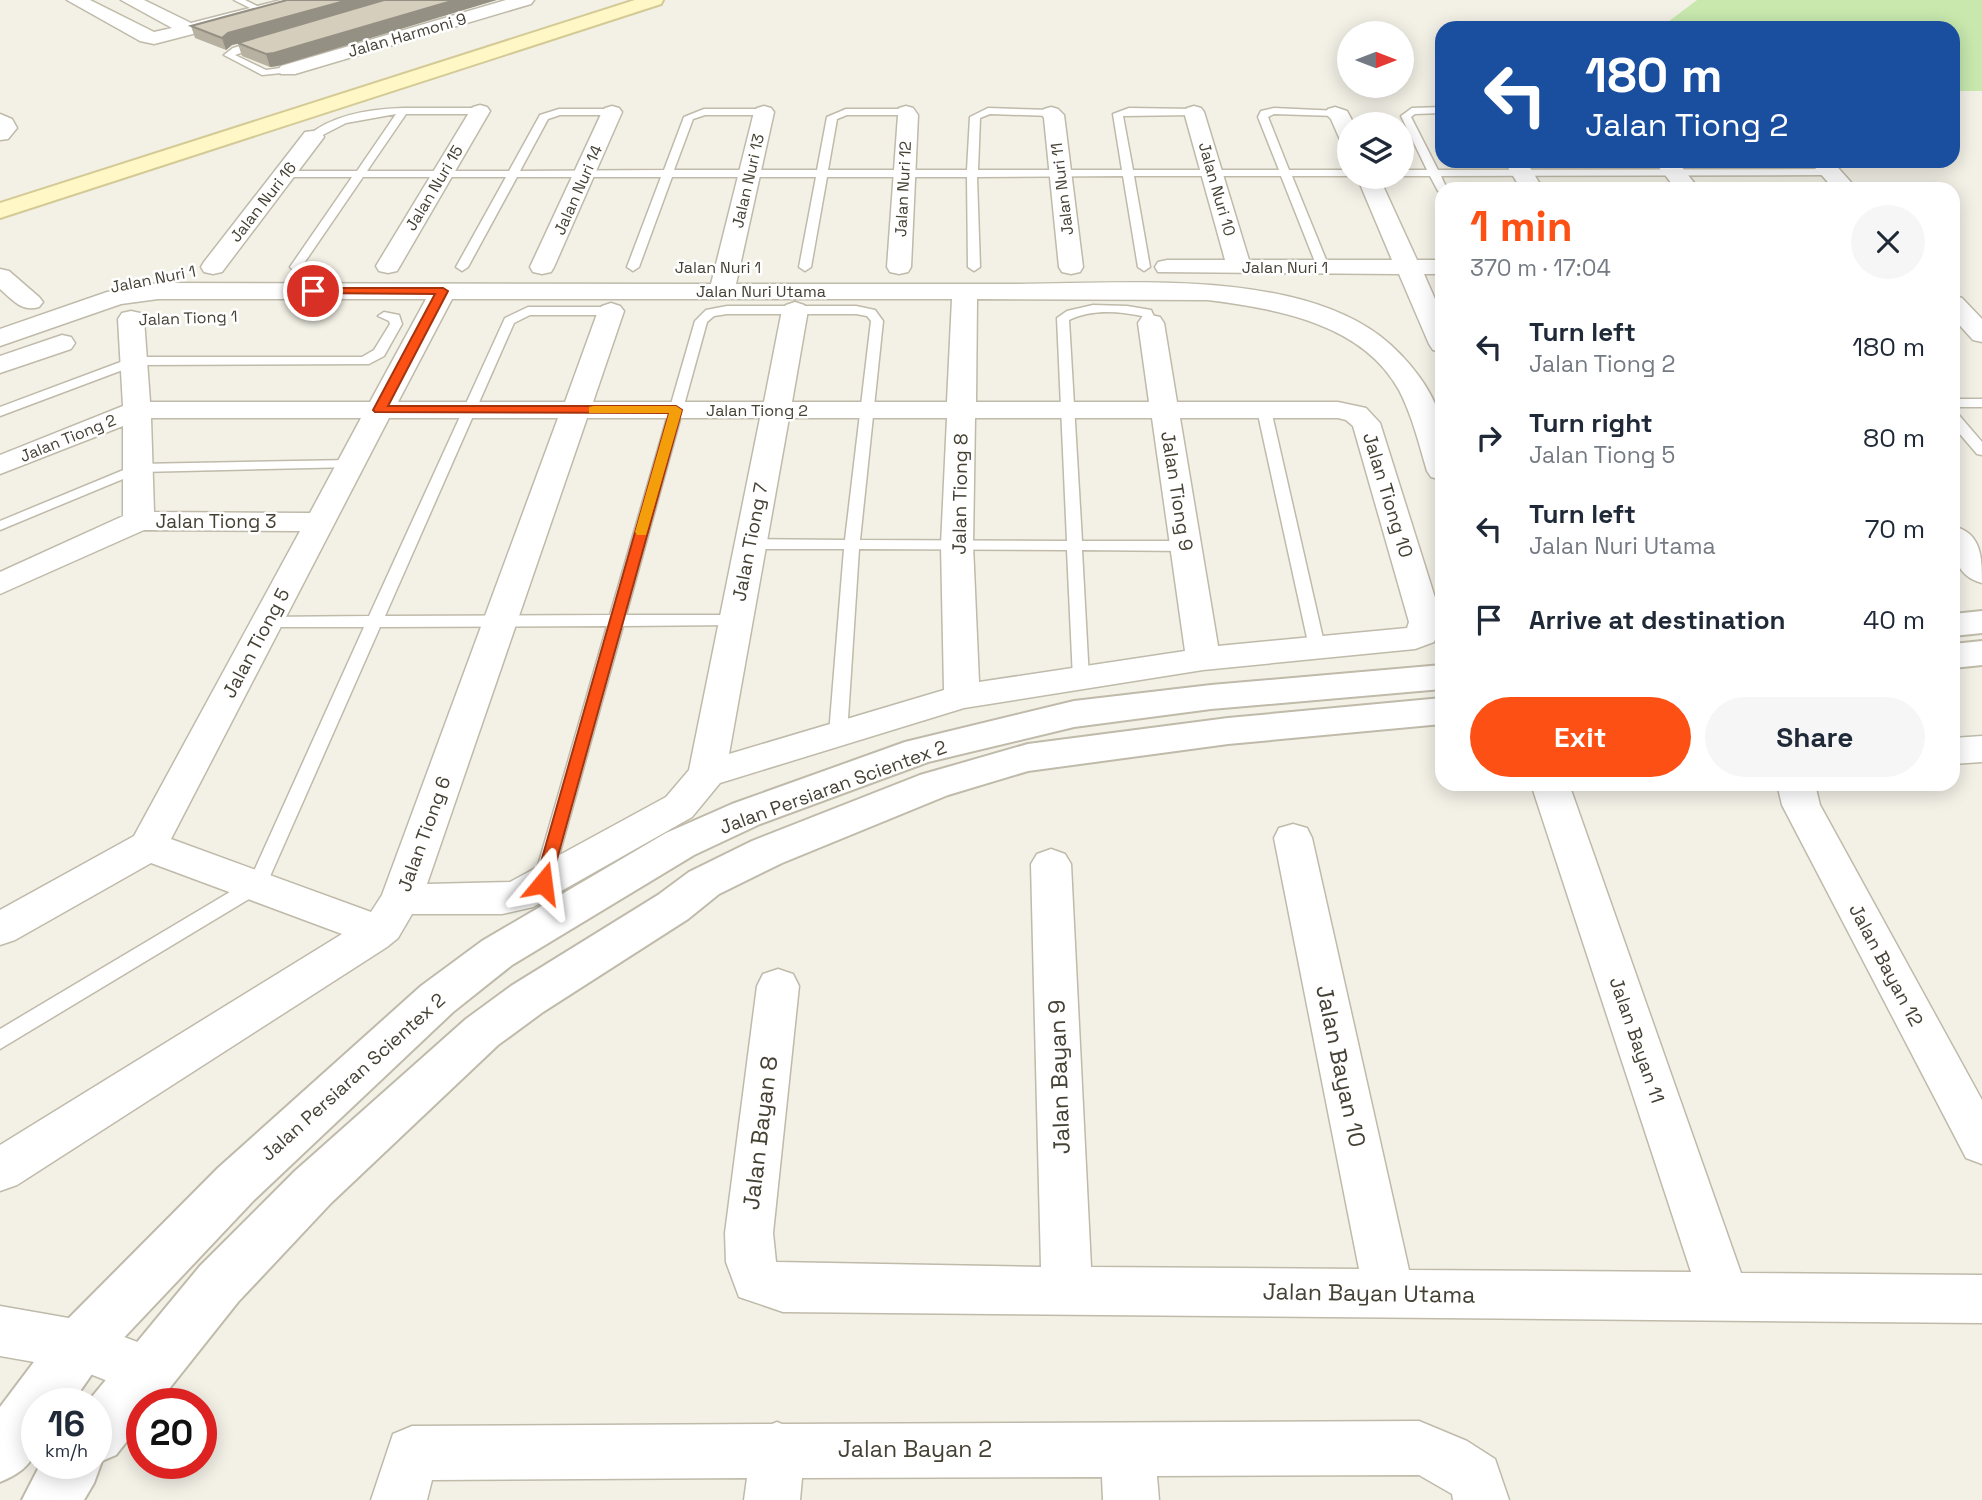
<!DOCTYPE html>
<html lang="en">
<head>
<meta charset="utf-8">
<style>
	:root { --surface:#fff; --page:#f6f6f7; --text:#1f2937; --muted:#747a83; --accent:#fc5015 }
	body { margin:0; font-family:"Space Grotesk",sans-serif; background:var(--page); color:var(--text); height:100vh; display:flex; flex-direction:column; font-size:26px; white-space:nowrap }
	* { box-sizing:border-box; margin:0 }
	p { font-size:23px; color:var(--muted) }
	.icon { flex:none; width:38px; height:38px; fill:none; stroke:currentColor; stroke-width:2; stroke-linecap:round; stroke-linejoin:round }
	.map { position:relative; flex:1; overflow:hidden }
	.details { position:absolute; left:1435px; top:182px; width:525px; height:609px; display:flex; flex-direction:column; background:var(--surface); border-radius:21px; box-shadow:0 4px 18px #0003 }
	.details>* { flex:none }
	.banner { position:absolute; left:1435px; top:21px; width:525px; height:147px; border-radius:21px; box-shadow:0 4px 18px #0003; background:#1a4fa0; color:#fff; overflow:hidden }
	.needle { width:46px; rotate:90deg }
	.fabs { position:absolute; left:1337px; top:21px; display:grid; gap:14px }
	.fabs a { display:grid; place-items:center; width:77px; height:77px; border-radius:50%; background:var(--surface); box-shadow:0 4px 18px #0003; font-size:35px }
	.speed { position:absolute; left:21px; top:1388px; display:flex; gap:14px; font-size:35px; font-weight:700; text-align:center }
	.speed>* { display:grid; place-content:center; width:91px; height:91px; border-radius:50%; background:var(--surface); box-shadow:0 4px 18px #0003; line-height:1 }
	.speed small { font-size:18px; font-weight:400 }
	.speed .limit { border:10px solid #d22; background:#fff; color:#111 }
	.pin { position:absolute; display:grid; place-items:center; width:60px; height:60px; color:#fff; margin:-30px; border:4px solid #fff; border-radius:50%; box-shadow:0 2px 7px #0007 }
	.me { position:absolute; width:77px; margin:-38px; rotate:16deg; stroke-linejoin:round; filter:drop-shadow(0 0 5px #0008) }
	.turn { display:flex; align-items:center; gap:24px; height:147px; padding:0 35px; font-size:32px }
	.turn .icon { width:91px; height:91px; stroke-width:2.5 }
	.turn b { display:block; font-size:49px; line-height:60px }
	.round { display:grid; place-items:center; flex:none; width:74px; height:74px; border-radius:37px; background:var(--page) }
	.head { display:flex; align-items:center; justify-content:space-between; height:119px; padding:0 35px }
	h1 { font-size:42px; font-weight:700; line-height:52px; color:var(--accent) }
	.cta { display:flex; gap:14px; margin-top:auto; padding:14px 35px }
	.cta a { flex:1; height:80px; border-radius:42px; background:var(--accent); color:#fff; font-size:28px; font-weight:700; line-height:80px; text-align:center }
	.cta a+a { background:var(--page); color:var(--text) }
	ul { padding:0; list-style:none }
	li { display:flex; align-items:center; gap:21px; height:91px; padding:0 35px }
	li div { flex:1 }
	li b { display:block; font-size:26px }
	li em { font-style:normal }
	.map>svg:first-child { display:block }
	.green { fill:#c8e8ae }
	.lines { fill:none; stroke-linecap:round; stroke-linejoin:round }
	.service-casing { stroke:#bfbaa9; stroke-width:3 }
	.minor-casing { stroke:#bfbaa9; stroke-width:3 }
	.tertiary-casing { stroke:#bfbaa9; stroke-width:4 }
	.secondary-casing { stroke:#d4ca96; stroke-width:4 }
	.service { fill:#fff; fill-rule:evenodd }
	.minor { fill:#fff; fill-rule:evenodd }
	.tertiary { fill:#fff; fill-rule:evenodd }
	.secondary { fill:#fff7c5; fill-rule:evenodd }
	.wall { fill:#b7b1a2 }
	.shaded-wall { fill:#959084 }
	.building { fill:#d5cebc; stroke:#959084; stroke-width:2 }
	.route { fill:#fc5015; stroke:#a4340e; stroke-width:2 }
	.slow { fill:#f59e0b }
	.labels { text-anchor:middle; dominant-baseline:central; stroke-width:5; stroke-linejoin:round; paint-order:stroke }
	.far-street-label { font-size:16px; fill:#464135; stroke:#fff }
	.street-label { font-size:19px; fill:#464135; stroke:#fff }
	.near-street-label { font-size:23px; fill:#464135; stroke:#fff }
</style>
</head>
<body>
<div class="map">
<svg width="1982" height="1500" viewBox="0 0 1982 1500">
	<rect width="100%" height="100%" fill="#f3f1e6"/>
	<path class="green" d="M1697 0H1982V91H1953V28H1660Z"/>
	<g class="lines">
		<g class="service-casing">
			<path id="service" d="M234 0H245L267 11 260 13Z
				M261 40 266 43 264 45 235 55 266 70 288 67 291 68V72L262 75 224 55 233 48Z
				M1442 107V113L1415 114 1411 117 1438 170 1830 169 1835 172 1830 175 1441 176 1447 189H1442V192L1438 191 1430 176H1402V170H1427L1401 116 1412 108Z
				M403 108H480L485 111 480 114H406L367 171H509L540 115 559 109H612L617 112 612 115H560L548 119 520 171 664 170 684 117 704 109H764L769 112 764 115H705L693 119 674 170H817L827 117 846 109H906L911 112 906 115H847L837 119 828 170H967L970 117 988 108 1051 110 1056 113 1051 116 990 114 980 118 978 170H1122L1113 114 1129 108 1194 109 1199 112 1194 115 1123 116 1133 170H1279L1258 117 1261 111 1274 108 1339 111 1340 113 1335 116 1274 114 1268 117 1289 170H1349V176H1292L1329 267 1323 271 1317 267 1281 176H1134L1150 267 1144 271 1138 267 1123 176 977 177 980 267 974 271 968 267 967 177H827L811 267 805 271 799 267 816 177H672L639 267 633 271 627 267 661 177H517L468 267 462 271 456 267 506 177H363L300 269H292L290 267 352 177H285L280 174 285 171H357L396 114 346 123 313 140 308 137 309 135C334 114 372 109 403 108Z
				M1093 305 1127 306 1151 310 1157 323 1151 327 1147 326 1142 316C1119 311 1091 309 1069 320L1082 541H1185L1193 546 1185 551 1082 550 1089 679 1087 683 1081 685 1073 679 1067 550 859 549 847 734 844 738H832L829 734 844 549H749L741 544 749 539 845 540 871 321 867 316 856 314H727L714 316 707 322 626 615H736L744 620 736 625 623 626 550 888 543 890 536 888 533 883 607 626 380 627 264 890 0 1049V1029L250 880 364 627H267L259 622 267 617 369 616 505 318 528 307H611L617 311 611 315H530L514 323 385 616 610 615 695 321 706 310 727 306H856L875 310 883 321 860 540 1067 541 1057 318 1067 311Z
				M384 312 399 315 402 324 384 356 369 364 136 365 0 416V407L134 357H362L374 350 390 324 389 321 378 316Z
				M1953 399H1982V407H1953Z
				M1264 406 1271 410 1325 647 1317 652 1309 647 1257 410Z
				M1953 413 1958 414 1982 442V455L1977 454 1953 426Z
				M351 460 356 461V467L140 472 0 530V521L138 464Z"/>
		</g>
		<g class="minor-casing">
			<path id="minor" d="M67 0H90L154 32 172 28 121 0H144L191 23 281 0H312L309 4 154 44 140 41Z
				M506 0H534L531 4 295 74H281L278 70 281 66Z
				M480 105 487 107 490 111 400 266 397 271 388 273 379 271 376 266 470 111 473 107Z
				M612 106 619 108 622 112 554 267 551 272 542 274 533 272 530 267 602 112 605 108Z
				M764 106 771 108 774 112 736 284C828 284 920 284 1012 284 1120 284 1290 268 1380 336 1406 356 1437 393 1442 427 1445 444 1442 463 1442 480L1431 477 1427 471C1419 444 1412 415 1399 390 1362 323 1277 309 1208 300L977 299 976 402H1149L1138 323 1142 317 1151 315 1160 317 1164 323 1177 402H1338L1366 408 1380 423 1442 620 1434 642 1415 649 1203 670 964 708 720 783 692 817 533 907 502 914H412L398 938 387 947 17 1185 0 1191V1145L342 934 151 863 15 940 0 945V910L134 836 300 531 144 530 0 594V572L123 516V426L0 474V455L123 406 118 319 122 313 131 311 140 313 144 319 150 402H370L426 299H158L121 304 0 346V329L107 292 158 283 711 284 754 112 757 108ZM452 299H952L947 402H792L808 310 804 305 795 302 786 305 782 310 764 402H593L624 311 620 306 611 303 602 306 598 311 565 402H398ZM151 418H361L310 513 154 512ZM389 418H558L382 895 371 912 171 839ZM587 418H760L689 770 666 797 510 882 427 884ZM789 418H947L941 545 944 690 729 754ZM975 418H1152L1185 651 979 682 973 545ZM1180 418H1338L1346 420 1353 426 1409 622 1407 628 1218 646Z
				M906 106 913 108 918 115 911 267 908 272 899 274 890 272 887 267 898 115 896 112 899 108Z
				M1194 106 1201 108 1204 112 1249 260H1392L1357 177H1379L1417 260H1442V274H1424L1442 315V352L1433 350 1429 344 1399 274 1158 272 1155 267 1158 262 1167 260H1225L1184 112 1187 108Z
				M1051 107 1058 109 1064 115 1083 267 1080 272 1071 274 1062 272 1059 267 1044 118 1041 113 1044 109Z
				M1335 107 1347 111 1354 124H1349V143L1341 142 1331 119 1325 113 1328 109Z
				M0 114 12 119 17 128 8 139 0 140Z
				M313 131 321 132 324 137 222 272 213 274 204 272 201 267 204 262 305 132Z
				M1504 161H1526L1543 189H1521Z
				M1654 161H1677L1699 189H1676Z
				M1809 161H1832L1857 189H1834Z
				M0 269 9 271 39 297 43 302 39 307C21 312 13 300 0 289Z
				M1953 295 1962 298 1982 319V342L1973 340 1953 318Z
				M62 335 71 337 75 343 71 349 0 373V356Z
				M1953 526C1982 533 1982 558 1982 583 1953 575 1953 551 1953 526Z
				M1982 736V762L1953 764V738Z
				M1531 784H1569L1741 1273 1982 1275V1323L783 1312 739 1297 726 1262 725 1233 757 986 763 974 778 969 793 974 799 986 773 1233 776 1262 1041 1267 1031 864 1037 854 1051 849 1065 854 1071 864 1091 1267 1359 1269 1274 838 1279 828 1293 824 1307 828 1312 838 1409 1270 1691 1272Z
				M1777 784H1815L1820 805 1982 1100V1164L1966 1158 1782 805Z
				M0 1306 80 1320 166 1353 174 1371 166 1389 148 1397 80 1370 0 1356Z
				M1419 1421 1467 1441 1495 1459 1509 1500H1453L1452 1494 1419 1475 1157 1476 1159 1500H1103L1102 1477 802 1478 800 1500H744L747 1478 432 1480 427 1500H371L393 1434 412 1426 772 1424 777 1422 782 1424Z"/>
		</g>
		<g class="tertiary-casing">
			<path id="tertiary" d="M1982 611V633L1953 636V614Z
				M1982 641V665L1953 668V644Z
				M1442 665V689L1211 709 1074 727 928 762 760 824 694 855 512 965 453 1012 254 1200 99 1364 71 1404H37C37 1444 43 1465 0 1482V1407L61 1326 218 1168 421 986 482 941 666 833 732 804 905 742 1074 701 1211 685Z
				M1442 698V724L1228 744 1028 771 948 795 782 863 719 894 688 919 543 1012 498 1045 331 1203 238 1302 157 1404H142V1422L116 1455 102 1461 94 1483 84 1500H22L41 1463H96V1404H86L200 1266 295 1171 466 1019 511 986 658 895 689 872 752 841 920 775 1028 744 1228 718Z"/>
		</g>
		<g class="secondary-casing">
			<path id="secondary" d="M635 0H663L661 4 0 218V203Z"/>
		</g>
		<use href="#service" class="service"/>
		<use href="#minor" class="minor"/>
		<use href="#tertiary" class="tertiary"/>
		<use href="#secondary" class="secondary"/>
	</g>
	<path class="wall" d="M287 0 278 66 270 67 242 56 238 44 232 45 226 50 195 38 191 26Z"/>
	<path class="shaded-wall" d="M348 0H393L232 45 226 50 222 38 228 33Z
		M455 0H497L278 66 270 67 266 54Z"/>
	<path class="building" d="M287 0H348L228 33 222 38 191 26Z
		M384 0H455L274 53 266 54 238 43Z"/>
	<path class="route" d="M313 288H443L448 291 388 406H676L682 410 549 888H537L535 883 669 413 375 412 373 410 435 294 310 293 308 291Z"/>
	<path class="slow" d="M593 406H676L682 410 646 535H637L635 532 669 413H589V407Z"/>
	<g class="labels">
		<g class="far-street-label">
			<text transform="translate(407 35) rotate(-16)">Jalan Harmoni 9</text>
			<text transform="translate(748 181) rotate(-77)">Jalan Nuri 13</text>
			<text transform="translate(434 188) rotate(-59)">Jalan Nuri 15</text>
			<text transform="translate(903 189) rotate(-87)">Jalan Nuri 12</text>
			<text transform="translate(1062 189) rotate(-97)">Jalan Nuri 11</text>
			<text transform="translate(1217 189) rotate(74)">Jalan Nuri 10</text>
			<text transform="translate(578 190) rotate(-66)">Jalan Nuri 14</text>
			<text transform="translate(263 202) rotate(-52)">Jalan Nuri 16</text>
			<text x="718" y="267">Jalan Nuri 1</text>
			<text x="1285" y="267">Jalan Nuri 1</text>
			<text transform="translate(153 279) rotate(-11)">Jalan Nuri 1</text>
			<text x="761" y="291">Jalan Nuri Utama</text>
			<text transform="translate(188 318) rotate(-2)">Jalan Tiong 1</text>
			<text x="757" y="410">Jalan Tiong 2</text>
			<text transform="translate(68 438) rotate(-22)">Jalan Tiong 2</text>
		</g>
		<g class="street-label">
			<text transform="translate(1177 491) rotate(81)">Jalan Tiong 9</text>
			<text transform="translate(960 494) rotate(-89)">Jalan Tiong 8</text>
			<text transform="translate(1388 495) rotate(73)">Jalan Tiong 10</text>
			<text x="216" y="521">Jalan Tiong 3</text>
			<text transform="translate(750 542) rotate(-79)">Jalan Tiong 7</text>
			<text transform="translate(256 643) rotate(-62)">Jalan Tiong 5</text>
			<text transform="translate(833 787) rotate(-20)">Jalan Persiaran Scientex 2</text>
			<text transform="translate(424 834) rotate(-70)">Jalan Tiong 6</text>
			<text transform="translate(1886 965) rotate(62)">Jalan Bayan 12</text>
			<text transform="translate(1637 1040) rotate(71)">Jalan Bayan 11</text>
			<text transform="translate(353 1077) rotate(-42)">Jalan Persiaran Scientex 2</text>
		</g>
		<g class="near-street-label">
			<text transform="translate(1341 1066) rotate(78)">Jalan Bayan 10</text>
			<text transform="translate(1059 1077) rotate(-92)">Jalan Bayan 9</text>
			<text transform="translate(760 1133) rotate(-83)">Jalan Bayan 8</text>
			<text transform="translate(1369 1293) rotate(1)">Jalan Bayan Utama</text>
			<text x="915" y="1449">Jalan Bayan 2</text>
		</g>
	</g>
</svg>
<div class="fabs">
<a><svg class="needle" viewBox="-14 -14 28 28"><path d="M0-13l5 13h-10z" fill="#e53935"/><path d="M0 13l5-13h-10z" fill="#747a83"/></svg></a>
<a><svg class="icon" aria-label="layers" viewBox="0 0 24 24"><path d="M12 4l9 5-9 5-9-5zM3 14l9 5 9-5"/></svg></a>
</div>
<div class="speed"><div>16<small>km/h</small></div><div class="limit">20</div></div>
<div class="pin" style="left:313px;top:291px;background:#d93025"><svg class="icon" aria-label="arrive" viewBox="0 0 24 24"><path d="M6 21V4h12l-3 4 3 4H6"/></svg></div>
<svg class="me" style="left:543px;top:883px" viewBox="-20 -20 40 40"><path d="M0-17L14 15 0 8-14 15z" fill="#fc5015" stroke="#fff" stroke-width="4"/></svg>
<div class="banner">
<div class="turn"><svg class="icon" aria-label="left" viewBox="0 0 24 24"><path d="M17 20v-9H6M10 6l-5 5 5 5"/></svg><div><b>180 m</b>Jalan Tiong 2</div></div>
</div>
<section class="details">
<div class="head"><div><h1>1 min</h1><p>370 m · 17:04</p></div><a class="round"><svg class="icon" aria-label="close" viewBox="0 0 24 24"><path d="M6 6l12 12M18 6L6 18"/></svg></a></div>
<ul>
<li><svg class="icon" aria-label="left" viewBox="0 0 24 24"><path d="M17 20v-9H6M10 6l-5 5 5 5"/></svg><div><b>Turn left</b><p>Jalan Tiong 2</p></div><em>180 m</em></li>
<li><svg class="icon" aria-label="right" viewBox="0 0 24 24"><path d="M7 20v-9h11M14 6l5 5-5 5"/></svg><div><b>Turn right</b><p>Jalan Tiong 5</p></div><em>80 m</em></li>
<li><svg class="icon" aria-label="left" viewBox="0 0 24 24"><path d="M17 20v-9H6M10 6l-5 5 5 5"/></svg><div><b>Turn left</b><p>Jalan Nuri Utama</p></div><em>70 m</em></li>
<li><svg class="icon" aria-label="arrive" viewBox="0 0 24 24"><path d="M6 21V4h12l-3 4 3 4H6"/></svg><div><b>Arrive at destination</b></div><em>40 m</em></li>
</ul>
<div class="cta"><a>Exit</a><a>Share</a></div>
</section>
</div>
</body>
</html>
